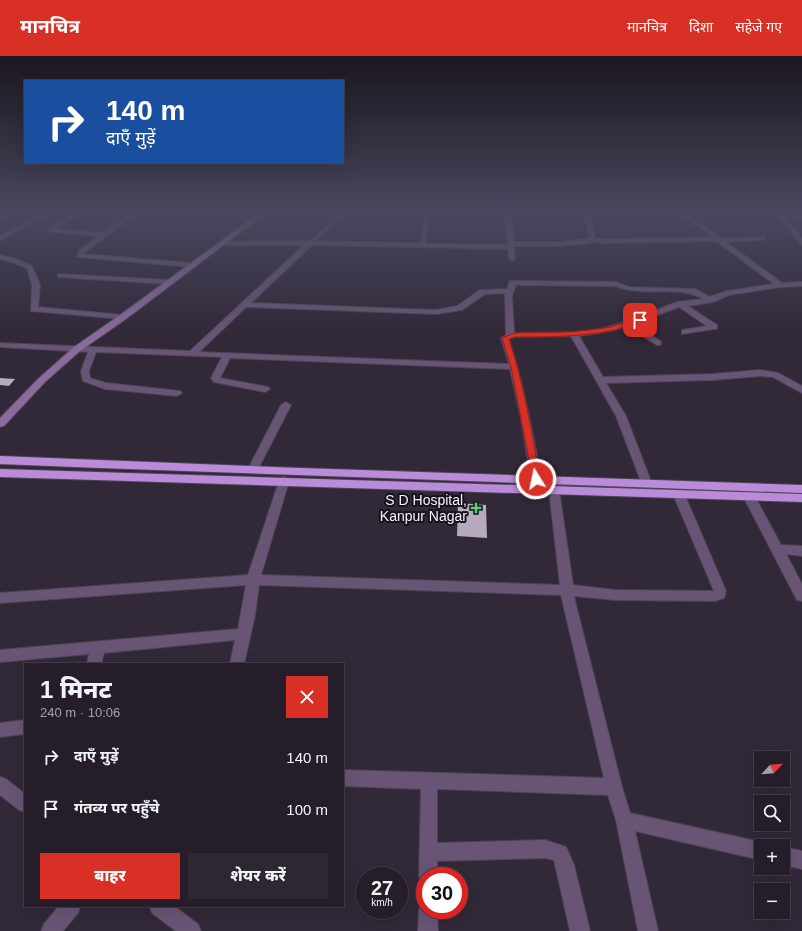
<!DOCTYPE html>
<html lang="hi">
<head>
<meta charset="utf-8">
<style>
	:root { --surface:#251e2a; --page:#2d2732; --text:#f1f3f6; --muted:#a3a2a8; --line:#423c47; --accent:#d93025 }
	body { margin:0; font-family:Arial,"Noto Sans Devanagari",sans-serif; background:var(--page); color:var(--text); height:100vh; display:flex; flex-direction:column; font-size:15px; white-space:nowrap }
	* { box-sizing:border-box; margin:0 }
	p { font-size:13px; color:var(--muted) }
	.icon { flex:none; width:22px; height:22px; fill:none; stroke:currentColor; stroke-width:2; stroke-linecap:round; stroke-linejoin:round }
	.map { position:relative; flex:1; overflow:hidden }
	.side { position:absolute; left:24px; top:607px; width:320px; height:244px; display:flex; flex-direction:column; background:var(--surface); border-radius:0px; box-shadow:0 4px 16px #0002,0 0 0 1px var(--line) }
	.side>* { flex:none }
	.hud { position:absolute; left:24px; top:24px; width:320px; height:84px; border-radius:0px; box-shadow:0 4px 16px #0002,0 0 0 1px var(--line); background:#1a4fa0; color:#fff; overflow:hidden }
	.needle { width:26px; rotate:64deg }
	.controls { position:absolute; left:754px; top:695px; display:grid; gap:8px }
	.controls a { display:grid; place-items:center; width:36px; height:36px; border-radius:0px; background:var(--surface); box-shadow:0 4px 16px #0002,0 0 0 1px var(--line); font-size:20px }
	.speed { position:absolute; left:356px; top:811px; display:flex; gap:8px; font-size:20px; font-weight:700; text-align:center }
	.speed>* { display:grid; place-content:center; width:52px; height:52px; border-radius:50%; background:var(--surface); box-shadow:0 4px 16px #0002,0 0 0 1px var(--line); line-height:1 }
	.speed small { font-size:10px; font-weight:400 }
	.speed .limit { border:6px solid #d22; background:#fff; color:#111 }
	.pin { position:absolute; display:grid; place-items:center; width:34px; height:34px; color:#fff; margin:-17px; border-radius:8px; box-shadow:0 2px 6px #0006 }
	.me { position:absolute; width:44px; margin:-22px; rotate:350deg; stroke-linejoin:round; filter:drop-shadow(0 0 3px #0008) }
	.turn { display:flex; align-items:center; gap:14px; height:84px; padding:0 16px; font-size:18px }
	.turn .icon { width:52px; height:52px; stroke-width:2.5 }
	.turn b { display:block; font-size:28px; line-height:34px }
	.round { display:grid; place-items:center; flex:none; width:42px; height:42px; border-radius:0px; background:var(--page) }
	.overview { display:flex; align-items:center; justify-content:space-between; height:68px; padding:0 16px }
	h1 { font-size:24px; font-weight:800; line-height:30px }
	.button { display:flex; gap:8px; margin-top:auto; padding:8px 16px }
	.button a { flex:1; height:46px; border-radius:0px; background:var(--accent); color:#fff; font-size:16px; font-weight:800; line-height:46px; text-align:center }
	.button a+a { background:var(--page); color:var(--text) }
	ul { padding:0; list-style:none }
	li { display:flex; align-items:center; gap:12px; height:52px; padding:0 16px }
	li div { flex:1 }
	li b { display:block; font-size:15px }
	li em { font-style:normal }
	header { display:flex; align-items:center; gap:24px; box-sizing:border-box; height:56px; padding:0 20px; background:var(--accent); color:#fff }
	header strong { font-size:19px }
	nav { display:flex; gap:22px; margin-inline-start:auto; font-size:14px }
	.map>svg:first-child { display:block }
	.building { fill:#b5aabe }
	.lines { fill:none; stroke-linecap:round; stroke-linejoin:round }
	.lane-casing { stroke:#4d4453; stroke-width:2.5 }
	.street-casing { stroke:#4d4453; stroke-width:2 }
	.secondary-casing { stroke:#4d4453; stroke-width:2 }
	.highway-casing { stroke:#4d4453; stroke-width:2 }
	.lane { fill:#685575; fill-rule:evenodd }
	.street { fill:#685575; fill-rule:evenodd }
	.secondary { fill:#896b9d; fill-rule:evenodd }
	.highway { fill:#b98bd9; fill-rule:evenodd }
	.route { fill:#d93025; stroke:#8d1f18 }
	.poi-dot { fill:#54d672; stroke:#17131a; stroke-width:1.5 }
	.labels { text-anchor:middle; dominant-baseline:central; stroke-width:4; stroke-linejoin:round; paint-order:stroke }
	.poi-label { font-size:14px; fill:#f7f1fc; stroke:#17131a; text-anchor:end }
</style>
</head>
<body>
<header>
<strong>मानचित्र</strong>
<nav><a>मानचित्र</a><a>दिशा</a><a>सहेजे गए</a></nav>
</header>
<div class="map">
<svg width="802" height="875" viewBox="0 0 802 875">
	<rect width="100%" height="100%" fill="#312838"/>
	<path class="building" d="M0 322 15 323 9 330 0 329Z
		M458 447 486 449 487 482 457 480Z"/>
	<g class="lines">
		<g class="lane-casing">
			<path id="lane" d="M344 157H346L311 188H309V186Z
				M426 157H428L425 189 423 190 421 189Z"/>
		</g>
		<g class="street-casing">
			<path id="street" d="M7 157H14L4 162H0V160Z
				M43 157H50L0 185V180Z
				M74 157H80L56 173 103 177 131 157H137L85 196 84 198 191 207 194 209 191 211 78 201 77 200 80 194 98 180 50 176 47 174Z
				M505 157H511L514 186H559L587 183 589 181 584 157H590L595 182 603 183 712 181 680 157H686L721 182 765 181V183L763 184 726 186 782 227 802 226V230L780 231 729 239 713 246 688 250 717 269V273H714L682 278V274L707 270 679 251 634 268 660 285 661 287 660 289H657L627 271 600 277 579 280 603 321 713 318 760 314 778 317 802 330V337L773 321 760 320 713 324 606 327 626 360 652 428 651 431H643L642 428 616 360 571 280 515 281 509 283C524 329 533 376 541 423L540 426H532L531 423 521 363 510 313 230 302 220 322 268 331 270 333 265 336 214 326 211 322 222 301 96 296 89 315 90 322 106 327 180 335 182 337 177 340 105 333 83 325 81 315 88 296 0 291V287L190 295 304 189H221L219 188V186L310 185 508 189ZM592 185 603 187 716 185 774 228 727 235 710 241 695 233 629 231 616 226 513 225H510L507 233 480 234 457 250 436 254 251 247 312 189 508 193 509 203 512 205 515 203 514 190H559L589 187ZM516 229 615 230C643 242 679 228 703 243L677 246 625 266 600 273 574 276 514 277 512 239ZM505 237 506 279 501 282 509 308 199 296 246 251 436 258 462 254 485 238Z
				M777 157H783L802 183V189L800 188Z
				M787 157H794L802 161V165Z
				M0 199 16 203 32 210 40 229 38 251 123 259 127 261 123 263 31 255 32 229 27 212 12 206 0 203Z
				M60 218 168 224 172 226 168 228 58 221V219Z
				M286 346 291 349 257 415 256 417H248L247 415 281 349Z
				M284 421 288 422 289 425 261 519 560 529 549 434 550 431H558L559 434 573 529 615 534 714 535 673 438 675 435H683L726 535 724 542 715 545 615 544 574 540 576 549 622 731 630 757 761 786 768 790H761V804L635 775 658 875H638L616 764 608 739 437 733V787L545 784 566 791 574 809 590 875H570L554 804 545 802 437 805V820H425V828L422 826 419 820 421 733 343 730V714L604 722 561 539 259 529 255 559 244 608H230L235 584 104 597 101 608H87L89 598 0 606V594L238 573 246 529 0 547V537L248 519 279 425 280 422Z
				M749 436 753 437 781 489 802 490V500L786 498 802 528V545L797 544 743 440 745 437Z
				M25 664V678L0 681V667Z
				M0 721 6 723 25 738V756L19 754 0 739Z
				M783 791 802 795V813L783 809Z
				M425 846V854H437L438 875H418L419 854 421 847Z
				M59 850H80L78 857 63 875H41L44 868Z
				M150 850H174L198 868 201 875H176L152 857Z"/>
		</g>
		<g class="secondary-casing">
			<path id="secondary" d="M259 157H266L126 263 80 295 45 326 4 370 0 371V362L39 322 74 291 120 259Z"/>
		</g>
		<g class="highway-casing">
			<path id="highway" d="M0 400 301 412 802 429V437L100 412 0 408Z
				M0 413 802 438V446L0 421Z"/>
		</g>
		<use href="#lane" class="lane"/>
		<use href="#street" class="street"/>
		<use href="#secondary" class="secondary"/>
		<use href="#highway" class="highway"/>
	</g>
	<linearGradient id="sky" x2="0" y2="1"><stop stop-color="#1b161f"/><stop offset="0.56" stop-color="#48485e"/><stop offset="1" stop-color="#48485e" stop-opacity="0"/></linearGradient>
	<rect width="802" height="279" fill="url(#sky)"/>
	<path class="route" d="M640 262H642V265C632 268 621 273 610 275 579 281 547 281 515 281L509 283C524 329 532 376 540 423L536 426 533 425 511 311 502 282 514 277 568 276 590 274 610 271Z"/>
	<path class="poi-dot" d="M474 446h4v4h4v4h-4v4h-4v-4h-4v-4h4z"/>
	<g class="labels">
		<g class="poi-label">
			<text x="467" y="444">S D Hospital,<tspan x="467" dy="16">Kanpur Nagar</tspan></text>
		</g>
	</g>
</svg>
<div class="controls">
<a><svg class="needle" viewBox="-14 -14 28 28"><path d="M0-13l5 13h-10z" fill="#e53935"/><path d="M0 13l5-13h-10z" fill="#a3a2a8"/></svg></a>
<a><svg class="icon" aria-label="search" viewBox="0 0 24 24"><circle cx="10" cy="10" r="6"/><path d="M15 15l6 6"/></svg></a>
<a>+</a>
<a>−</a>
</div>
<div class="speed"><div>27<small>km/h</small></div><div class="limit">30</div></div>
<div class="pin" style="left:640px;top:264px;background:#d93025"><svg class="icon" aria-label="arrive" viewBox="0 0 24 24"><path d="M6 21V4h12l-3 4 3 4H6"/></svg></div>
<svg class="me" style="left:536px;top:423px" viewBox="-20 -20 40 40"><circle r="17" fill="#d93025" stroke="#fff" stroke-width="3"/><path d="M0-11L8 9 0 5-8 9z" fill="#fff"/></svg>
<div class="hud">
<div class="turn"><svg class="icon" aria-label="right" viewBox="0 0 24 24"><path d="M7 20v-9h11M14 6l5 5-5 5"/></svg><div><b>140 m</b>दाएँ मुड़ें</div></div>
</div>
<section class="side">
<div class="overview"><div><h1>1 मिनट</h1><p>240 m · 10:06</p></div><a class="round" style="background:#d93025;color:#fff"><svg class="icon" aria-label="close" viewBox="0 0 24 24"><path d="M6 6l12 12M18 6L6 18"/></svg></a></div>
<ul>
<li><svg class="icon" aria-label="right" viewBox="0 0 24 24"><path d="M7 20v-9h11M14 6l5 5-5 5"/></svg><div><b>दाएँ मुड़ें</b></div><em>140 m</em></li>
<li><svg class="icon" aria-label="arrive" viewBox="0 0 24 24"><path d="M6 21V4h12l-3 4 3 4H6"/></svg><div><b>गंतव्य पर पहुँचे</b></div><em>100 m</em></li>
</ul>
<div class="button"><a>बाहर</a><a>शेयर करें</a></div>
</section>
</div>
</body>
</html>
